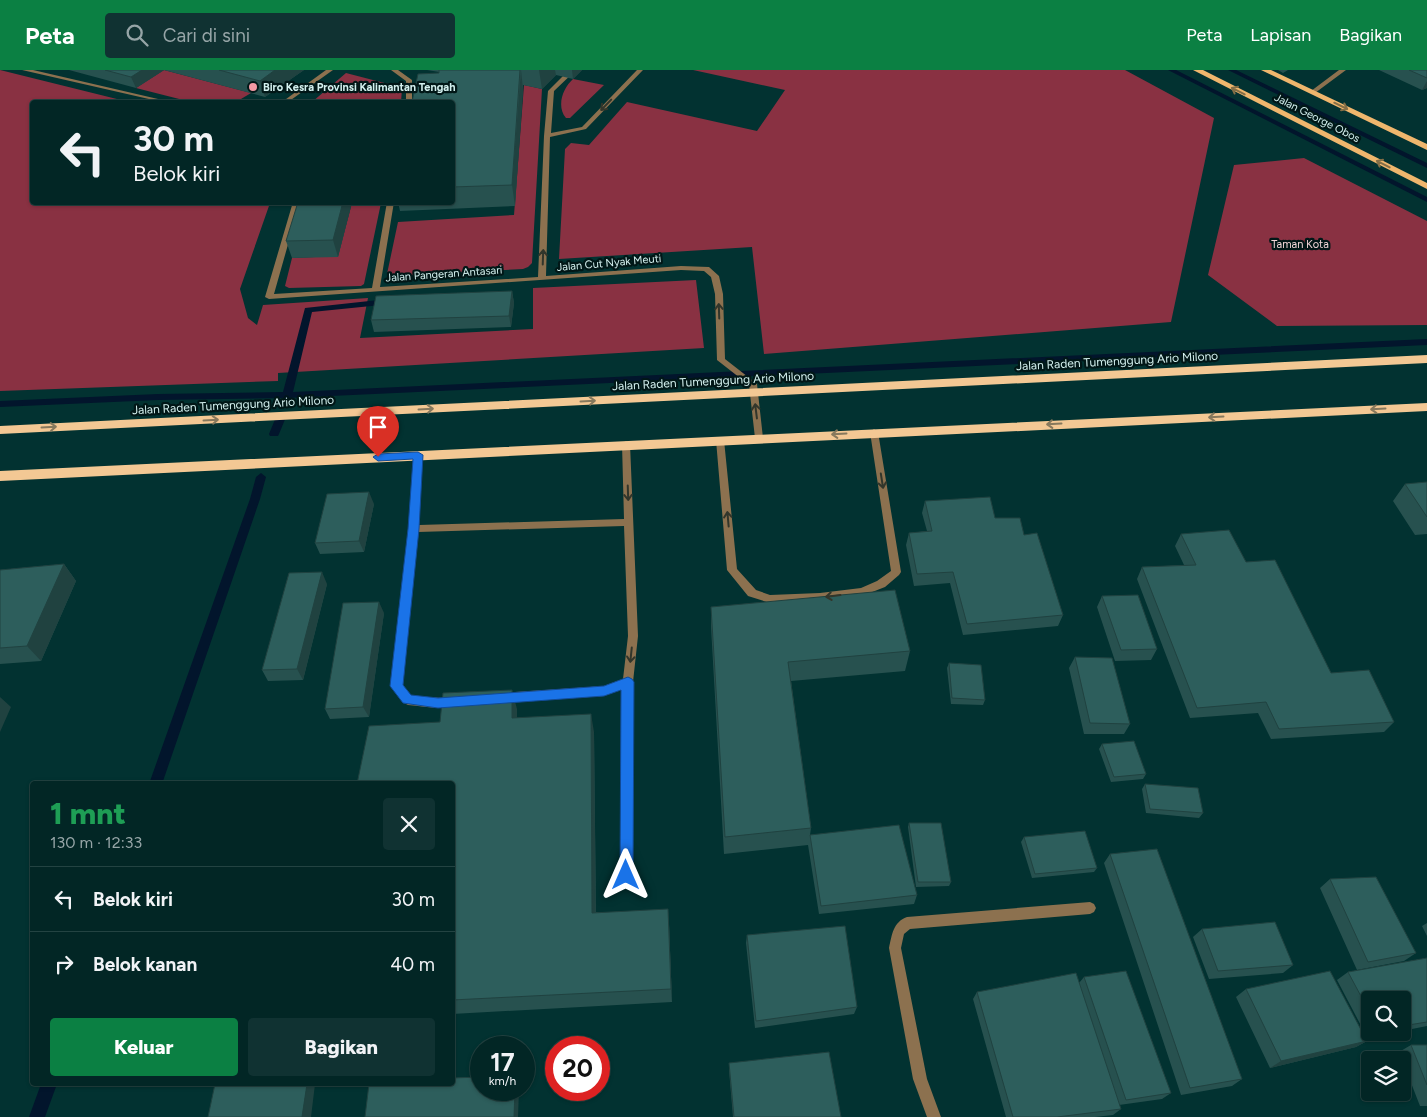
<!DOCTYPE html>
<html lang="id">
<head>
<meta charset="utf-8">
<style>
	:root { --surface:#022625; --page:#103232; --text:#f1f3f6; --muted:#96a5a7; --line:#234342; --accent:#0b8043 }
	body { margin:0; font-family:Figtree,sans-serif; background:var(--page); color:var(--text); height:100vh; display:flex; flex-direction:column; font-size:19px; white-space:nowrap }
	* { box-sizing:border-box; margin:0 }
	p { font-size:16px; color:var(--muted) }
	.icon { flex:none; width:28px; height:28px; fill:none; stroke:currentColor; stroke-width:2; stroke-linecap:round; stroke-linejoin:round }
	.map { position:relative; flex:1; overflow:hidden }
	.sheet { position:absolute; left:30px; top:711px; width:425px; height:305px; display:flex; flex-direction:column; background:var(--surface); border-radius:5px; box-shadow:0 1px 4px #0004,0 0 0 1px var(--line) }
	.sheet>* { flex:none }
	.banner { position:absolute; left:30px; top:30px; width:425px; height:105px; border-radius:5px; box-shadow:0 1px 4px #0004,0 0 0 1px var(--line); background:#022625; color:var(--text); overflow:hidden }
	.fabs { position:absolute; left:1361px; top:921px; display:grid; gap:10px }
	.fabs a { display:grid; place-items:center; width:50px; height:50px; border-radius:5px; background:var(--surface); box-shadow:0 1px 4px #0004,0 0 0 1px var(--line); font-size:25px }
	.speed { position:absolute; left:470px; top:966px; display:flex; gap:10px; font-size:25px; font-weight:700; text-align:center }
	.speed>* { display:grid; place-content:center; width:65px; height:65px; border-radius:50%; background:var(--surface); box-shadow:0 1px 4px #0004,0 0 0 1px var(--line); line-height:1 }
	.speed small { font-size:12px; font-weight:400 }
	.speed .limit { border:8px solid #d22; background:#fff; color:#111 }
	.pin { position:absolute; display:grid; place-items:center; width:42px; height:42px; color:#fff; margin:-51px -21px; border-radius:50% 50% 50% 0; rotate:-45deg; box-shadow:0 0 5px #0007 }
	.pin .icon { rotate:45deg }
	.me { position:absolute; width:55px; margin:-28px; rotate:0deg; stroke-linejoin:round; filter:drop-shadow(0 0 4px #0008) }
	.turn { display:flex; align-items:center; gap:18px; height:105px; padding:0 20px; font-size:22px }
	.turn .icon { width:65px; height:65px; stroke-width:2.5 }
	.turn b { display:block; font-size:35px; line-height:42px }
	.round { display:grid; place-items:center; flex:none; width:52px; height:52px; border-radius:5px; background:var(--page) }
	.headline { display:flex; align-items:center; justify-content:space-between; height:85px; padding:0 20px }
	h1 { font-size:30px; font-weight:800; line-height:38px; color:#1e9e55 }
	.button { display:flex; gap:10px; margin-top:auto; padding:10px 20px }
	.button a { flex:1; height:58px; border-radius:5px; background:var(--accent); color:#fff; font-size:20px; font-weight:800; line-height:58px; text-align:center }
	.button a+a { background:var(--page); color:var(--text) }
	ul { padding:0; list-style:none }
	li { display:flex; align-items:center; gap:15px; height:65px; padding:0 20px; border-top:1px solid var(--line) }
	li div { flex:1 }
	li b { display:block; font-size:19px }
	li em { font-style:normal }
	header { display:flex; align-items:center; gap:30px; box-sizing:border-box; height:70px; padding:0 25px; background:var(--accent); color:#fff }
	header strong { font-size:24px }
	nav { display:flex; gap:28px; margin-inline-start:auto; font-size:18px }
	.search { width:350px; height:45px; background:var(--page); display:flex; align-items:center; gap:12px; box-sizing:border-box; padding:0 18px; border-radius:5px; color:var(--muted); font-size:19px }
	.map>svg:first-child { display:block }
	.green { fill:#893142 }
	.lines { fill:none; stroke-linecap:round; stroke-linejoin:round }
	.stream { fill:#02152c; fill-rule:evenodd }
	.service { fill:#8c714f; fill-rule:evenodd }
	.minor { fill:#8c714f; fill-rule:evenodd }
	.primary { fill:#efb66d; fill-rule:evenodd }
	.trunk { fill:#f3c894; fill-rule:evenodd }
	.wall { fill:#27514f }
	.shaded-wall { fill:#204240 }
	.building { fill:#2d5e5c; stroke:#204240 }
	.oneway { stroke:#846e46 }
	.oneway2 { stroke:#32362b }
	.oneway3 { stroke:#86785c }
	.route { fill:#1a73e8; stroke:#114b97 }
	.poi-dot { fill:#f49aa5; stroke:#011717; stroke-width:2 }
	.labels { text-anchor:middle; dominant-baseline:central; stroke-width:4.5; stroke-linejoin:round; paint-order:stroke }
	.far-poi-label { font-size:11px; font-weight:bold; fill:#d4f1ef; stroke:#011717; text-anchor:start }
	.far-street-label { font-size:11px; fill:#d4f1ef; stroke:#011717 }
	.far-park-label { font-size:11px; fill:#f4d7d9; stroke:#011717 }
	.street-label { font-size:12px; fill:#d4f1ef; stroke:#011717 }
</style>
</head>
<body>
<header>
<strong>Peta</strong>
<div class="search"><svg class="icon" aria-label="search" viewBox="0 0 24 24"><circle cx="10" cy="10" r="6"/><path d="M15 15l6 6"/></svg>Cari di sini</div>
<nav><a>Peta</a><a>Lapisan</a><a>Bagikan</a></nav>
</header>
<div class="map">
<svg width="1427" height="1047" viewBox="0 0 1427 1047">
	<rect width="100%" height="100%" fill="#023231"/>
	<path class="green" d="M0 0 129 32H32V132L270 133 240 219 248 248 257 255 263 235 368 228 360 268 533 259V218L696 210 704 278 278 303V311L0 321Z
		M164 0 251 23 236 32H191L136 18Z
		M693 0H1125L1214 48 1171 252 764 284 752 177 559 189 565 79 571 73 589 75 627 32 757 61 785 20Z
		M346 3 396 16 402 19 401 32H312Z
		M573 9 604 15 570 48H566C556 36 563 18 573 9Z
		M524 15 542 19 532 193 528 197 523 199 390 206 387 204 398 152 514 145Z
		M1304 88 1427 151V255L1277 256 1208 205 1234 95Z
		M352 133H381L364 214 361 216 289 218 285 216 292 188 338 186Z"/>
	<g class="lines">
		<path class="stream" d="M1168 0H1176L1427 127V132Z
			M1228 0H1236L1427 93V98Z
			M388 229 391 230V234L312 242 293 322 1427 269V275L287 328 158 330 0 337V331L158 324 283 322 305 238Z
			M281 344 286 347 279 364 278 366H270L269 364 276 347Z
			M261 403 266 407 260 429 162 714H149L250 429 256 407Z
			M41 1014H57L45 1047H29Z"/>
		<path class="service" d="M22 0H33L171 32H162Z
			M326 0H333L288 32H282Z
			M391 0H398L412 10V32H406V11Z
			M569 0H576L554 21 551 63 582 57 637 0H643L586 59 550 67 546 206 681 196 709 197 719 206 723 224 725 289 757 314 763 368 762 370H756L755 368 749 315 717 290 715 224 711 207 704 201 681 200 269 229 265 227 293 132H300L274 224 372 218 387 132H394L380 217 538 207 544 66 548 21Z
			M1339 0H1346L1315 23H1311V21Z
			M874 359 878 362 901 502 899 505 885 517 862 526 820 531 770 533 748 526 727 500 716 370 717 368 720 367 724 370 737 499 756 520 770 525 820 523 861 518 877 511 891 501 870 362Z
			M626 371 630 374 638 566 633 612 632 805 630 809 626 811 622 809 620 805 623 619 604 626 501 633 497 631 496 628 497 625 501 623 604 616 623 609 628 566 624 456 418 462 401 615 411 626 458 629 459 632 458 635C442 641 424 636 408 635L404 633 391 616 409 459 415 383 418 382 422 385 419 455 624 449 622 374Z"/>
		<path class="minor" d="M1090 832 1094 834 1096 838 1094 842 1090 844 910 859 904 864 901 878 927 1009 941 1047H927L913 1009 889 878C892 865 893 852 907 847Z"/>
		<path class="primary" d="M1193 0H1203L1427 113V119Z
			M1261 0H1271L1427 74V80Z"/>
		<path class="trunk" d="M1427 285V293L0 364V356Z
			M1427 333V341L0 411V401Z"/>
	</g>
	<path class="wall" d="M69 0H164L136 18Z
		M164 0H304L265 27Z
		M427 0H582L573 9 556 5 542 19 523 15V19L515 136 400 141 398 132H452V32L439 2Z
		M1278 0H1288L1283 3Z
		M1379 0H1427V18L1422 20Z
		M352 132 338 187 292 188 286 171Z
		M512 221 514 233 511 257 374 262 371 250Z
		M1427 412V464L1415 465 1393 431 1405 414Z
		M925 431 995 448 1024 465 1063 545 1058 556 963 565 950 513 914 516 906 475 909 463 927 461 922 443Z
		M374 434 364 482 320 484 315 473Z
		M1181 464 1246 492 1331 603 1394 652 1384 662 1271 669 1258 643 1190 648 1137 509 1142 497 1184 495 1175 476Z
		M64 494 76 511 41 591 0 594V500Z
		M327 514 303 610 268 611 262 600Z
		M1102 526 1157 579 1151 590 1115 591 1097 537Z
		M711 537 910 581 905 601 791 611 811 758 810 765 917 825 914 834 819 844 808 775 724 784 711 557Z
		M384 543 369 647 330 649 325 639Z
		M1075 587 1130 654 1124 664H1084L1069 598Z
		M949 593 985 630 983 635 951 634 947 598Z
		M517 639V648L594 662 596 842 669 854 672 932 452 944V714L440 652Z
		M1102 674 1146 704 1143 709 1111 712 1099 679Z
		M1145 714 1203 743 1199 748 1146 743 1142 719Z
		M909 753 951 812 949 816 916 817 908 757Z
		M1024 767 1097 798 1094 802 1032 808 1021 772Z
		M1110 784 1242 1009 1232 1016 1181 1025 1104 793Z
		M1330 809 1416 883 1404 891 1357 900 1320 818Z
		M1427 853V866L1422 856Z
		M1202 859 1293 895 1283 903 1209 909 1193 867Z
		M747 865 857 937 854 944 755 958 746 873Z
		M1427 888V956L1402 961V930H1370V962H1393L1367 967 1337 910 1348 902Z
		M1084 907 1171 1023 1162 1029 1119 1035 1121 1039 1113 1045 1095 1047H1006L973 929 977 922 1079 913Z
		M1246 919 1367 971 1356 977 1270 998 1236 927Z
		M1411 975H1427V1036H1420L1399 982Z
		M729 993 841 1047H733L729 1000Z"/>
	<path class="shaded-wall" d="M142 0H164L136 18 131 7Z
		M275 0H304L265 27 260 11Z
		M521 0 523 19 515 136 512 115Z
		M539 0H555L556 5 542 19Z
		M572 0H582L573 9Z
		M1427 11V18L1422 20Z
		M343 132H352L338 187 333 170Z
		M512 221 514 233 511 257 509 246Z
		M369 422 374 434 364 482 359 471Z
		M64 494 76 511 41 591 27 576Z
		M322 502 327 514 303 610 297 599Z
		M379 532 384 543 369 647 363 637Z
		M512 620 517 639V667L512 648Z
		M0 627 11 637 0 662Z
		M591 644 594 662 596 858 592 843Z
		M668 839 669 854 672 932 671 919Z
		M1367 971 1356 977 1270 998 1281 991Z
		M307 1014H315L311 1047H302Z
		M515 1020H519L518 1047H514Z"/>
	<path class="building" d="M105 0H142L131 7Z
		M219 0H275L260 11Z
		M439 0H520L512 115 452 117V32H412L418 4 439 3Z
		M1409 0H1427V8Z
		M298 132H343L333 170 286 171Z
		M512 221 509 246 371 250 376 226Z
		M1427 412V447L1405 414Z
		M369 422 359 471 315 473 327 424Z
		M990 427 995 448H1020L1024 465 1037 463 1063 545 967 554 953 502 917 504 909 463 932 461 925 431Z
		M1229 460 1246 492 1275 490 1331 603 1369 600 1394 652 1279 659 1266 632 1197 638 1142 497 1196 495 1181 464Z
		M64 494 27 576 0 578V500Z
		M322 502 297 599 262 600 289 503Z
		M895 520 910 581 788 592 811 758 725 767 711 537Z
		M1138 525 1157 579 1121 580 1102 526Z
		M379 532 363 637 325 639 343 533Z
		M1075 587 1112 588 1130 654 1090 653Z
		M949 593 981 595 985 630 952 628Z
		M512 620V648L591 644 592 843 668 839 671 919 452 930V714H357L369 656 440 652 443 623Z
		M1134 671 1146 704 1114 707 1102 674Z
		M1145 714 1198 718 1203 743 1150 739Z
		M909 753H941L951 812H918Z
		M899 755 917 825 821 836 810 765Z
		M1085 761 1097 798 1035 804 1024 767Z
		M1157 779 1242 1009 1190 1018 1110 784Z
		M1376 807 1416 883 1368 892 1330 809Z
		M1275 852 1293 895 1218 901 1202 859Z
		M845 856 857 937 756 951 747 865Z
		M1427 888V952L1402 956V930H1370V943L1348 902Z
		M1126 901 1171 1023 1126 1030 1084 907Z
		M1330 901 1367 971 1281 991 1246 919Z
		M1076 903 1121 1039 1057 1047H1013L977 922Z
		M1411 975H1427V1015Z
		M829 982 841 1047H734L729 993Z
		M481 1007V1020H515L514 1047H365L369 1014H452V1008Z
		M215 1014H307L302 1047H208Z"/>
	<defs><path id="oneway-shaft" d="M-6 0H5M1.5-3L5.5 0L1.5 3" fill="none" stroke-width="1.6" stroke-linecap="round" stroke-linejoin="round" transform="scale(1.25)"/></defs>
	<g class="oneway">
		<use href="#oneway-shaft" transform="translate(1238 21) rotate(-153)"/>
		<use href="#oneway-shaft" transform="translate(1341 36) rotate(26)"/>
		<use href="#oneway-shaft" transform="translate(1383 94) rotate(-153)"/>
	</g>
	<g class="oneway2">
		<use href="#oneway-shaft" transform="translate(606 35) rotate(134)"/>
		<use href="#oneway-shaft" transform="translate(543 187) rotate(-88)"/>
		<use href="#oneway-shaft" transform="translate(719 241) rotate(-92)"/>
		<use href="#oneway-shaft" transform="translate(756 341) rotate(-97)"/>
		<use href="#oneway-shaft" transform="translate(882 411) rotate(81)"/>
		<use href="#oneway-shaft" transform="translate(628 423) rotate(88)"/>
		<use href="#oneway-shaft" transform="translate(728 449) rotate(-95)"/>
		<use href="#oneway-shaft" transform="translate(833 526) rotate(173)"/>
		<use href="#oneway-shaft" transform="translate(631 585) rotate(96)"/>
	</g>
	<g class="oneway3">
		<use href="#oneway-shaft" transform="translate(588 331) rotate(-3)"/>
		<use href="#oneway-shaft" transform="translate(426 339) rotate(-3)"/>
		<use href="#oneway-shaft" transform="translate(1378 339) rotate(177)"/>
		<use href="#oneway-shaft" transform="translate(1216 347) rotate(177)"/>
		<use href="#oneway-shaft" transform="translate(211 350) rotate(-3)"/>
		<use href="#oneway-shaft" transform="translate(1054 354) rotate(177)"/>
		<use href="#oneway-shaft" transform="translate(49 357) rotate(-3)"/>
		<use href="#oneway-shaft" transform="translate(839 364) rotate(177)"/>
	</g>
	<path class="route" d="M418 382 423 385 419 459 403 615 411 625 438 628 604 616 628 607 632 609 634 612 633 805 631 809 626 811 622 809 620 805 621 620 604 626 438 638 403 633 390 616 408 459 413 389 378 391 373 387 378 384Z"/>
	<circle class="poi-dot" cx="253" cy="17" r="5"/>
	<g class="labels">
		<g class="far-poi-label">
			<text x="263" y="17">Biro Kesra Provinsi Kalimantan Tengah</text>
		</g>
		<g class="far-street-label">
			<text transform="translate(1317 48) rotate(27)">Jalan George Obos</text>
			<text transform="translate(609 193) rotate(-5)">Jalan Cut Nyak Meuti</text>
			<text transform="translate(444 204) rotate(-4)">Jalan Pangeran Antasari</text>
		</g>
		<g class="far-park-label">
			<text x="1300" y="174">Taman Kota</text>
		</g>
		<g class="street-label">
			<text transform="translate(1117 291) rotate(-3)">Jalan Raden Tumenggung Ario Milono</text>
			<text transform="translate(713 311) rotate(-3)">Jalan Raden Tumenggung Ario Milono</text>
			<text transform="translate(233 335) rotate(-3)">Jalan Raden Tumenggung Ario Milono</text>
		</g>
	</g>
</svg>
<div class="fabs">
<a><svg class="icon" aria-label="search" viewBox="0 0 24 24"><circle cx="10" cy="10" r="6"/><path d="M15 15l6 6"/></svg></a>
<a><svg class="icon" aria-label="layers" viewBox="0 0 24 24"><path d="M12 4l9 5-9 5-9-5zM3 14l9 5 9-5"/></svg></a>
</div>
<div class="speed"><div>17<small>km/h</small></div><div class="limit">20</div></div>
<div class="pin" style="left:378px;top:387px;background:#d93025"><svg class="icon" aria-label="arrive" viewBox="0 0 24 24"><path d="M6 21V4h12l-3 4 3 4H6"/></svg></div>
<svg class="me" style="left:626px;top:805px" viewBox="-20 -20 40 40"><path d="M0-17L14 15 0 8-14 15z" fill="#1a73e8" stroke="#fff" stroke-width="4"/></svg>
<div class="banner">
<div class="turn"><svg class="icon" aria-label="left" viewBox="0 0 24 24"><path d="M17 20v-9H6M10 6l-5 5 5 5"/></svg><div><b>30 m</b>Belok kiri</div></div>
</div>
<section class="sheet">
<div class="headline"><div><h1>1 mnt</h1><p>130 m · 12:33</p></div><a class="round"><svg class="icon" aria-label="close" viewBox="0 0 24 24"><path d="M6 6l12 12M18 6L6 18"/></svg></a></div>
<ul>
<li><svg class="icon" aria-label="left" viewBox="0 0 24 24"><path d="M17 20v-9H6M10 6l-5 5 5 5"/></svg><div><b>Belok kiri</b></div><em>30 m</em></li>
<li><svg class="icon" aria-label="right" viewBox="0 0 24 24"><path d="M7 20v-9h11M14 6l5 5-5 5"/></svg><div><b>Belok kanan</b></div><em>40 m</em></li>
</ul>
<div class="button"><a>Keluar</a><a>Bagikan</a></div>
</section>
</div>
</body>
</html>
